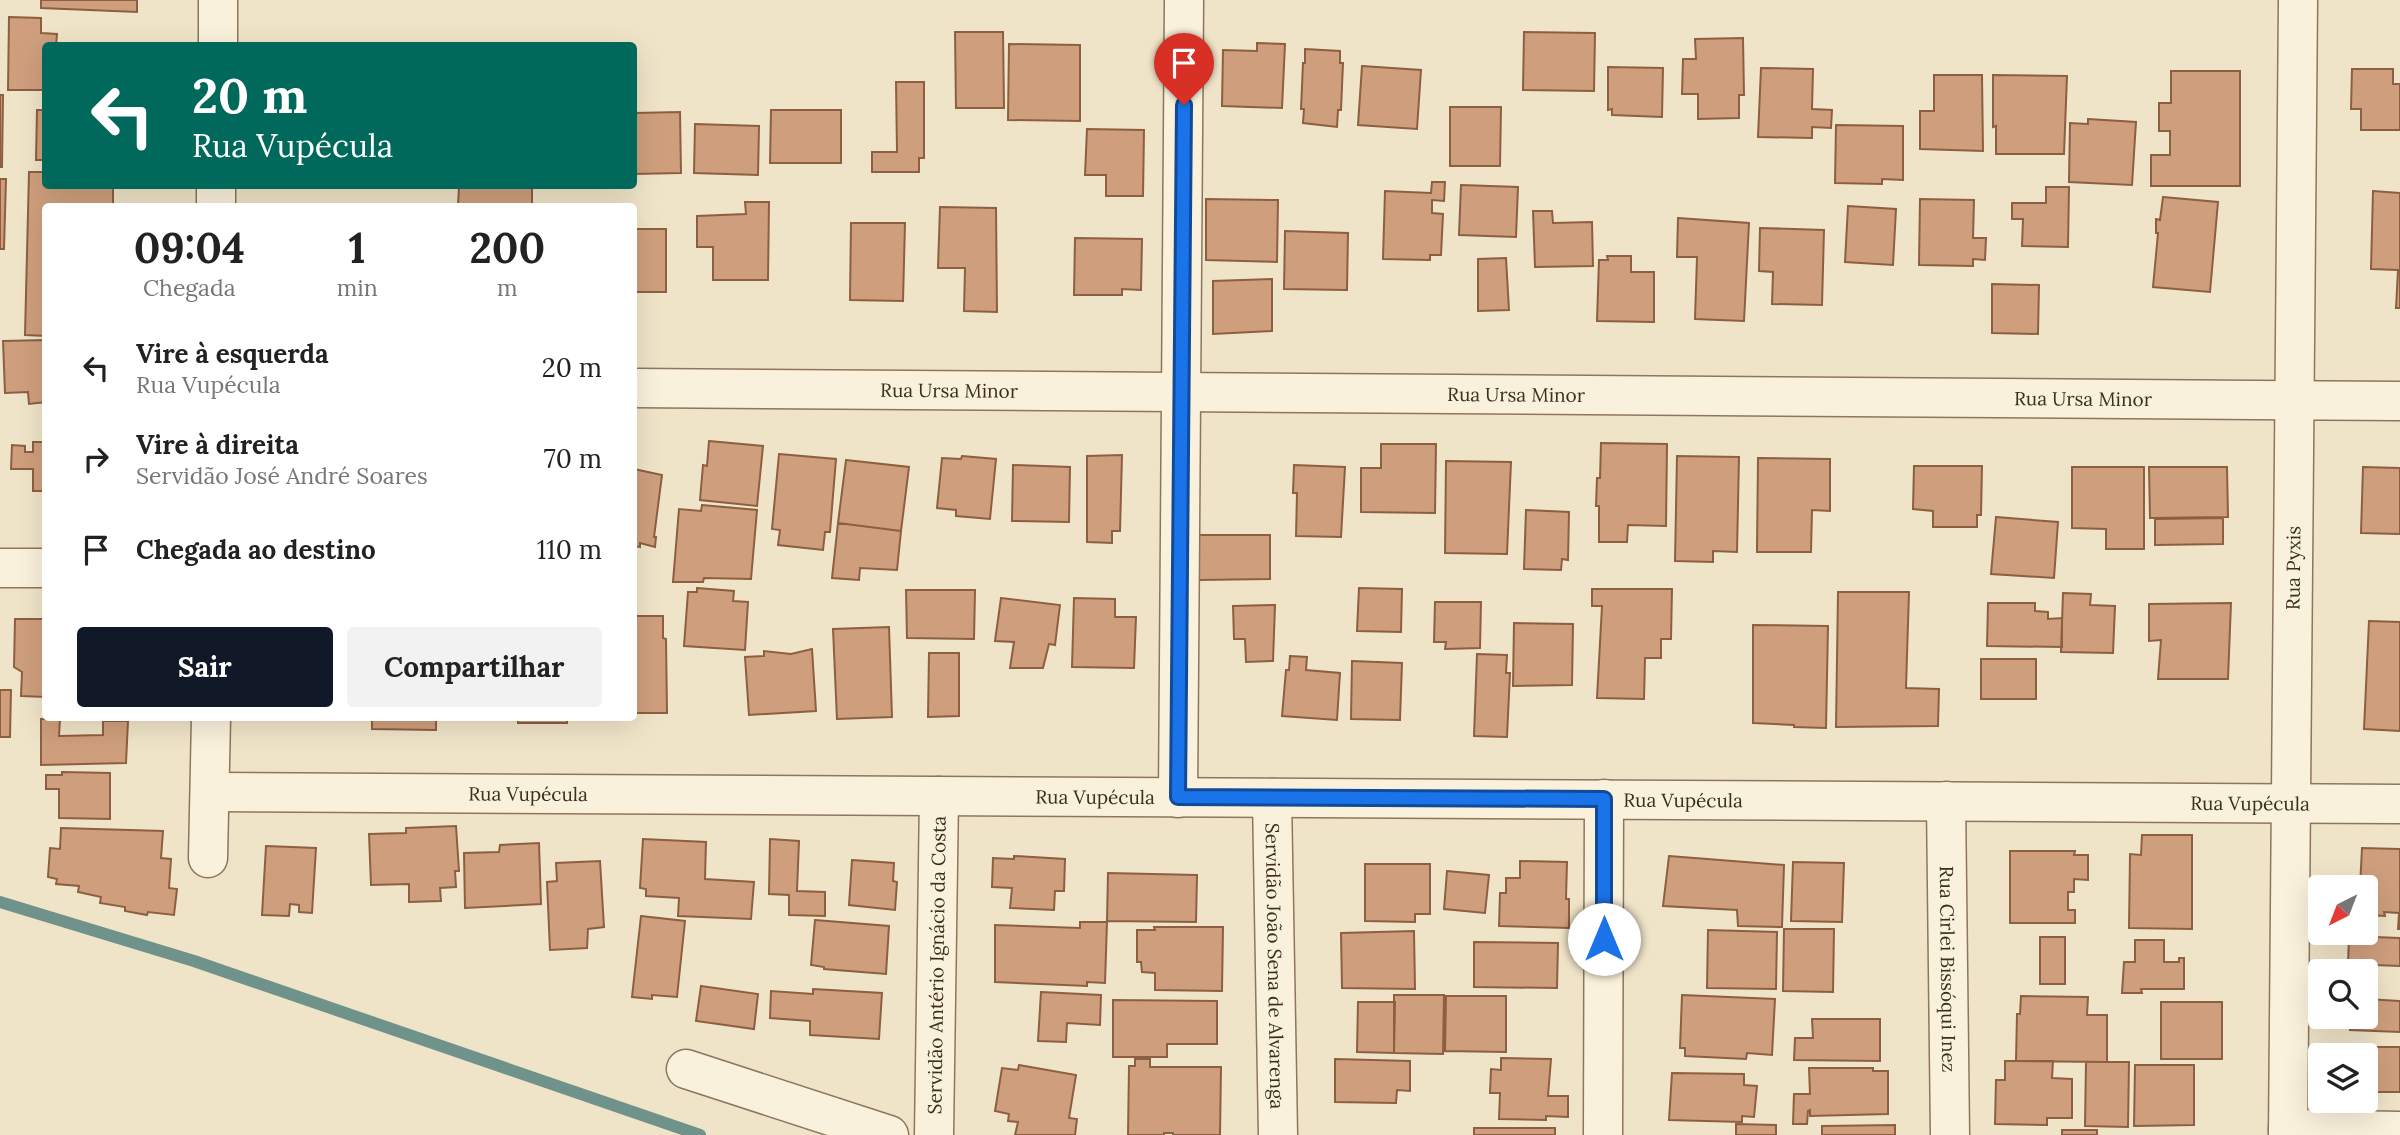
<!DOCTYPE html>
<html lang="pt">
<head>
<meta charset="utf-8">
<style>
	:root { --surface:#fff; --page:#f2f2f2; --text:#222; --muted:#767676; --accent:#111827 }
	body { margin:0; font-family:Lora,serif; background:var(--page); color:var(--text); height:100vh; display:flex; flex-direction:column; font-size:26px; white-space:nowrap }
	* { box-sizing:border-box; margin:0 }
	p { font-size:23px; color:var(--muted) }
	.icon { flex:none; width:38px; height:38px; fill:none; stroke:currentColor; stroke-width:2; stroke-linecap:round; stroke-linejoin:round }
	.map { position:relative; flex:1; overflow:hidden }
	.panel { position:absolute; left:42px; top:203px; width:595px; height:518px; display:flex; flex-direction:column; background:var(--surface); border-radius:7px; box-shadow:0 7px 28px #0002 }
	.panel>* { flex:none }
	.top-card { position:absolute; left:42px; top:42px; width:595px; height:147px; border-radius:7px; box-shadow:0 7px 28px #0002; background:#00695c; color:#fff; overflow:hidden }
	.needle { width:46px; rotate:222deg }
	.fabs { position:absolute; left:2308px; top:875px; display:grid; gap:14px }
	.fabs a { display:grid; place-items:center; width:70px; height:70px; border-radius:7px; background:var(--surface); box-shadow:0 7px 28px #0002; font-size:35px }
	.pin { position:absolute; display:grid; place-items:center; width:60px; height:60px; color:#fff; margin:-72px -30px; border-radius:50% 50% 50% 0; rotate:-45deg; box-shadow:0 0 7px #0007 }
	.pin .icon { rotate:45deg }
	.me { position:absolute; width:77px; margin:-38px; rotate:0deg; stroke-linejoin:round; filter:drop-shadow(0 0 5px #0008) }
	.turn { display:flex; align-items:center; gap:24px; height:147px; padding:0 35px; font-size:32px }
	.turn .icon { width:91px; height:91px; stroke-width:2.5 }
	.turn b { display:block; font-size:49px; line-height:60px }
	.eta { display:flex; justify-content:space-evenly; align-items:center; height:119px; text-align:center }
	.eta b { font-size:42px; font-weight:800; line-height:49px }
	.cta { display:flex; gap:14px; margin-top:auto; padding:14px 35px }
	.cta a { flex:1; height:80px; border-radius:7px; background:var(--accent); color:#fff; font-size:28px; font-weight:800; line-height:80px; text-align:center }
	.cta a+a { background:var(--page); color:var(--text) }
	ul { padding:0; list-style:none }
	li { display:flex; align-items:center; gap:21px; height:91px; padding:0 35px }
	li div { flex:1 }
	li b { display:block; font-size:26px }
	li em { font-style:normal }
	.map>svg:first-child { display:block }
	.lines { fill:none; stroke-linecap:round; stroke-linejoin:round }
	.stream { stroke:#6f938a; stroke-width:12 }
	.building { fill:#cf9f7d; stroke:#8d5f41; stroke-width:2 }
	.minor-casing { stroke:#8d765c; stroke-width:41 }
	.minor { stroke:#faf1dc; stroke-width:38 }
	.route-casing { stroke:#114b97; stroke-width:18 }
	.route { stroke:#1a73e8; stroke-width:12 }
	.labels { text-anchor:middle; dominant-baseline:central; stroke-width:5; stroke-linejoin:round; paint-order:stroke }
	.street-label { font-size:19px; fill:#3d2e20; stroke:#f7eed8 }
</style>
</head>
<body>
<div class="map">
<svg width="2400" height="1135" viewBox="0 0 2400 1135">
	<rect width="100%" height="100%" fill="#f0e4c8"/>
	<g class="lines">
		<path class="stream" d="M0 902 194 961 700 1135"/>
	</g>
	<path class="building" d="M41 0H137V12L41 8Z
		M9 17 41 18V33L57 34 56 46H46V90H8Z
		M955 32H1003L1004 108H956Z
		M1524 32 1595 33 1594 91 1523 90Z
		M1743 38 1744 95H1739V118L1698 119V94H1682L1683 59H1696L1695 39Z
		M1257 43 1285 44 1282 108 1222 106 1223 50 1257 51Z
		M1009 44 1080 45V121L1008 120Z
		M1305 49 1340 51V63H1343L1341 110H1338L1337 127 1303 123 1304 109H1301L1303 63H1305Z
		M1362 66 1421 70 1417 129 1358 125Z
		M1608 67 1663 68 1662 117 1612 115V109L1608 110Z
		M1761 68 1813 69 1812 109 1832 110 1831 128 1812 127V138L1758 137Z
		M2352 69H2393V84H2400V130H2361V109H2351Z
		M2171 71H2240V186H2151V155H2170V131H2159V103H2171Z
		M1934 75H1982L1983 151 1920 149V111H1934Z
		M1993 75 2067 76 2064 154H1996V126L1993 127Z
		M896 82H924V158H919V172H872V152H897Z
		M0 95H3L2 167H0Z
		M1450 107H1501L1500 166H1450Z
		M37 110H46V160H36Z
		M771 110H841V163H770Z
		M680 112 681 173 634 174V113Z
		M2088 119 2136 122 2132 185 2069 182 2070 123 2088 124Z
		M695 124 759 126 758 175 694 173Z
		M1836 125 1903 126V180L1882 179V184L1835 183Z
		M1087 129 1144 130 1143 196H1106V175H1085Z
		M29 172H46V186H113V206H46V336L25 335Z
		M0 179H6L4 249H0Z
		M1432 182H1445L1444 201 1432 200V213L1443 214 1441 255H1430V260L1383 259 1385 191 1431 193Z
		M1461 185 1518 187 1516 237 1459 235Z
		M459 186H532V206H458Z
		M2046 187H2069L2068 247 2022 246 2023 219H2012V203H2046Z
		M2373 191 2400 193V308H2396L2398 270 2371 269Z
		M2163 197 2218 202 2210 292 2153 287 2158 233H2156V219L2160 220Z
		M1206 199 1278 200 1277 262 1206 260Z
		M1920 199 1974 200 1973 238H1986L1985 260 1973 259V266L1919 265Z
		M745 202H769L768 280H713V247H697V216L746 214Z
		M1848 206 1896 209 1893 265 1845 262Z
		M940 207 996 208 997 312 964 311 965 268H938Z
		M1533 211H1552L1553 223 1592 222 1593 266 1535 267Z
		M1678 218 1749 223 1744 321 1695 319 1697 257H1677Z
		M851 223H905L903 301 850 300Z
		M1760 228 1824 230 1822 305 1772 304 1773 272 1759 271Z
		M634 229H666V292H634Z
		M1285 231 1348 233 1347 290 1284 289Z
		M1075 238 1142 239 1141 290 1122 289V295H1074Z
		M1607 256H1631V272H1654V322L1597 321 1599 260H1608Z
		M1506 258 1509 310 1478 311V259Z
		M1272 279V331L1213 334V281Z
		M1992 284 2039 285 2038 334 1992 333Z
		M46 340V402L29 404 28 392 5 393 3 341Z
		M709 441 763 446 757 506 700 500 703 465 707 466Z
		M33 442H46V491H33V469H11L12 445 25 446V452H33Z
		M1601 443 1667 444 1666 526 1628 525 1627 542H1599V506H1596L1597 478H1600Z
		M1381 444H1436L1435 513 1361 512V468H1381Z
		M779 454 836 459 830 532H825L823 550 778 545 780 530 772 529Z
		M1122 455 1120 531H1112V543L1087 542V456Z
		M962 456 996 459 990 519 956 516V510L937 508 942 458 961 459Z
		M1677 456 1739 457 1737 552 1713 551V562L1675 561Z
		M1758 458 1830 459V511L1812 510 1811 552H1757Z
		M846 460 909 467 901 531 838 523Z
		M1446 461 1511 462 1507 554 1445 553Z
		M1013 465 1070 467 1069 522 1012 521Z
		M1294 465 1345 467 1341 537 1296 536 1297 493H1293Z
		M1914 466H1982L1981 515H1977V527H1933V511L1913 509Z
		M2072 467H2144V549H2106V529L2072 528Z
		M2149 467H2227L2228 517 2150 518Z
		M2363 467 2400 468V534L2361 533Z
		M634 469 662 475 654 537H656L655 547 640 543V547L634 546Z
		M702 505 757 510 751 579 704 578 703 582H673L679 509 701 511Z
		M1526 510 1569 512 1568 560 1562 559 1561 570 1524 569Z
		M1996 517 2058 522 2054 578 1991 574Z
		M2223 518V544L2155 545V519Z
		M838 523 901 531 897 570 860 568 859 580 832 578Z
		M1198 535H1270V579L1199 580Z
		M697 588 734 591 733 601 748 602 745 650 684 646 688 592H697Z
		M1359 588 1402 589 1401 632 1357 631Z
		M1592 589H1672L1671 639H1661V658H1645L1644 699 1597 698 1602 606H1592Z
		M906 590H975L974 639 907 638Z
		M1838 592H1909L1906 688 1939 689 1938 726 1836 727Z
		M2063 593 2091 594 2090 605 2115 606 2113 653 2061 652Z
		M1001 598 1060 605 1055 645 1049 644 1043 668H1010L1014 642 995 641Z
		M1074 598 1115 599V617H1136L1134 668 1072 667Z
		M1435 602H1481L1480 648 1445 649 1446 642H1434Z
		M1988 603H2035V611L2048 612V619L2062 618V647L1987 646Z
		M2231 603 2228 679H2158L2161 640 2149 641V604Z
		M1275 605 1273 661 1246 662 1245 639H1234L1233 606Z
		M634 616H663V638L666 639 667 713H634Z
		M15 619H43V630H46V697L21 696 22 672 14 667Z
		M2369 621 2400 622V731L2364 729Z
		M1514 623 1573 624 1572 685 1513 686Z
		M1753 625 1828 626 1826 728 1794 727V725L1753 723Z
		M889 627 892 717 837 719 833 629Z
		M812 649 816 711 749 715 745 657 764 656V651L791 654Z
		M929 653H959V716L928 717Z
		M1477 654 1507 655 1506 673H1510L1507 737 1474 736Z
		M1290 656 1307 657 1306 670 1340 673 1337 720 1282 716 1286 670H1289Z
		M1981 659H2036V699H1981Z
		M1352 661 1402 663 1400 720 1351 719Z
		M0 690H11L10 737H0Z
		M372 718H436V730L372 729Z
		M518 718H567V723H518Z
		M41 719H60L59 736 103 735V721H128L126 763 41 765Z
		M62 772 110 773V819L59 818V789H46V775H62Z
		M456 826 459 871H455L456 887 440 888 441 901 409 902V884L371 885 369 834 406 833V828Z
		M61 828 163 831 161 858 171 859 169 888 177 889 174 915 148 912 147 915 125 911V907L100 903 101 897 78 892 79 886 56 884 57 879 48 877 50 848 60 849Z
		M2142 835H2192V929L2129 928 2130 854 2141 855Z
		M643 839 706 842 705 879 754 882 751 919 678 916 679 898 646 896V889L640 888Z
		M770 839 799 841 797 891 825 892V916L789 915V895L769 894Z
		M539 843 541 904 465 908 464 853 499 852 500 845Z
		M266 846 316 848 312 913 299 912V905L290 904 289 916 262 915Z
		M2362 848 2400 849V929H2398L2399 913 2384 912 2385 916 2366 915V887H2360Z
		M2010 851H2075L2074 855H2088V880L2074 879V892H2068V910H2075V923H2010Z
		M1014 856 1065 859 1064 891H1055L1054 910 1010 908 1012 888 992 887 993 858 1014 859Z
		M1669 856 1784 865 1782 927 1738 926 1737 910 1663 906Z
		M852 860 894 863 893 881 897 882 895 910 849 905Z
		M600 861 604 927 588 929 587 948 550 950 547 882 557 881 556 863Z
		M1520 861 1567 862 1566 899H1569V928L1499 926 1500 893H1506V878H1520Z
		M1793 862 1844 863 1842 922 1791 921Z
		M1365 864H1430V914H1415V922L1365 921Z
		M1447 871 1489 875 1485 913 1444 909Z
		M1108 873 1197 875 1196 922 1107 921Z
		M641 916 685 921 677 997 652 995V999L632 997Z
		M815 920 889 926 886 974 824 969V967L811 965Z
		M1080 922H1107L1105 983 1087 982V986L995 982V925L1080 928Z
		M1154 927H1223L1222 991 1155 990V973L1142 972 1141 962H1137V930H1155Z
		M1784 929H1834L1833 992 1783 991Z
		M1708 930 1777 932 1776 989 1707 988Z
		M1414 931 1415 989 1342 988 1341 933Z
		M2349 936 2400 938V966L2348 964Z
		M2040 937H2065V984H2040Z
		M2135 940H2164V962H2179V958H2184V989H2141L2142 993H2122L2124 962H2135Z
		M1474 942 1558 943 1557 988 1474 987Z
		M701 986 758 994 754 1029 696 1021Z
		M813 989 882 993 879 1039 810 1035V1021L770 1018 771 991 813 994Z
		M1041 992 1101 995 1100 1025 1067 1023 1066 1042 1038 1041Z
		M1394 995H1444L1443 1054 1394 1053Z
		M1682 995 1775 999 1772 1055 1747 1053 1746 1059 1685 1056V1048H1680Z
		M1446 996H1506V1052L1445 1051Z
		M2021 996 2088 997 2087 1015H2107V1062L2016 1061 2017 1014H2020Z
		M2366 999 2400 1001V1032L2350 1030 2351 1017H2366Z
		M1113 1000 1217 1001V1044H1167V1057H1113Z
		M1358 1002H1395L1394 1053 1357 1052Z
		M2161 1002H2222V1059H2161Z
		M1812 1019H1880V1061L1794 1060 1795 1038H1813Z
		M2366 1047H2400V1092H2366Z
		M1501 1058 1551 1059 1548 1096H1568V1117L1546 1116V1120L1499 1119 1500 1093H1490L1491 1069 1501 1070Z
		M1135 1059H1150V1067H1221L1220 1135H1173V1133H1164V1135H1128L1129 1066H1135Z
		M1335 1059 1410 1061V1091L1397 1090 1396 1103 1335 1102Z
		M2005 1061H2053L2052 1078 2072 1079V1118H2047V1125L1995 1124 1996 1080H2005Z
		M2086 1062H2129L2128 1127 2085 1126Z
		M1019 1065 1076 1075 1069 1118 1077 1119 1075 1135H1015L1018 1122 1008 1121 1009 1114 995 1111 1002 1068 1018 1070Z
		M2135 1065H2194V1125L2134 1126Z
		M1809 1068H1873V1071H1888V1114L1810 1116V1110L1808 1111 1807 1124H1793L1794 1094H1810Z
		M1672 1073 1744 1074V1085L1757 1086 1754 1117 1742 1116V1122L1669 1120Z
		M1736 1124 1776 1125V1135H1736Z
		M1895 1125V1135H1822V1126Z
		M1474 1128H1555V1135H1474Z
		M2062 1130H2097V1135H2062Z"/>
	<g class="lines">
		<g class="minor-casing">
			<g id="minor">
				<path d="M218 46V0"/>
				<path d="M216 206V186"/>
				<path id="s1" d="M634 388 2400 401"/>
				<path d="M0 568H46"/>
				<path id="s2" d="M211 792 2400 804"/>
				<path d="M1178 798 1184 0"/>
				<path id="s3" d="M1272 798 1278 1135"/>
				<path id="s4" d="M1946 801 1950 1135"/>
				<path d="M208 858 211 718"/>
				<path d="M686 1069 889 1135"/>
				<path d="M2288 1129 2400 1131"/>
				<path id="s5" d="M934 1135 939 796"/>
				<path d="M1603 1135 1604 799"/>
				<path id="s6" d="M2288 1135 2298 0"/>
			</g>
		</g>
		<use href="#minor" class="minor"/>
	</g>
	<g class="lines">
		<g class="route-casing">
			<path id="route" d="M1184 105 1178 797 1604 799V939"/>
		</g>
		<use href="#route" class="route"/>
	</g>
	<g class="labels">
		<g class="street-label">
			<text stroke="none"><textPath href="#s1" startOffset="315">Rua Ursa Minor</textPath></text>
			<text stroke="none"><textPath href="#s1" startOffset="882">Rua Ursa Minor</textPath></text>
			<text stroke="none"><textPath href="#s1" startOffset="1449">Rua Ursa Minor</textPath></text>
			<text stroke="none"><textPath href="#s6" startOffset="567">Rua Pyxis</textPath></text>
			<text stroke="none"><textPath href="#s2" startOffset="317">Rua Vupécula</textPath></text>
			<text stroke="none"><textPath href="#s2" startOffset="884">Rua Vupécula</textPath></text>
			<text stroke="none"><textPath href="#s2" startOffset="1472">Rua Vupécula</textPath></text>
			<text stroke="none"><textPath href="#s2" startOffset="2039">Rua Vupécula</textPath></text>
			<text stroke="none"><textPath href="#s5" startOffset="170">Servidão Antério Ignácio da Costa</textPath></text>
			<text stroke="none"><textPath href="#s3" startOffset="168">Servidão João Sena de Alvarenga</textPath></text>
			<text stroke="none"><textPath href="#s4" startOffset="168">Rua Cirlei Bissóqui Inez</textPath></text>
		</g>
	</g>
</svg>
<div class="fabs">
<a><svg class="needle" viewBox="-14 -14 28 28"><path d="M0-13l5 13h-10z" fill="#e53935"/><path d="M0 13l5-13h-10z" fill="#767676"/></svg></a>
<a><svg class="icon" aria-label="search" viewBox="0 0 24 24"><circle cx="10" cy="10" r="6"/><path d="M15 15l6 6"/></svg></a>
<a><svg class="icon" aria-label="layers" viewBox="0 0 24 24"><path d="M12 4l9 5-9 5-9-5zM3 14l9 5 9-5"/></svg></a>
</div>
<div class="pin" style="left:1184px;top:105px;background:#d93025"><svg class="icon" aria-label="arrive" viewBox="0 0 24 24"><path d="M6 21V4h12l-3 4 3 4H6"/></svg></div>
<svg class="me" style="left:1604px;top:939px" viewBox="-20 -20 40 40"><circle r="19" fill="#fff"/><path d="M0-13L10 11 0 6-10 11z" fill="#1a73e8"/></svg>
<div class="top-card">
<div class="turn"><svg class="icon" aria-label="left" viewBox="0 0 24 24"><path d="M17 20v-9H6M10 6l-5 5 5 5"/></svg><div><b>20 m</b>Rua Vupécula</div></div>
</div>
<section class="panel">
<div class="eta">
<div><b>09:04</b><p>Chegada</p></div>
<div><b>1</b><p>min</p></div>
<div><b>200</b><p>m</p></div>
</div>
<ul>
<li><svg class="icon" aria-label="left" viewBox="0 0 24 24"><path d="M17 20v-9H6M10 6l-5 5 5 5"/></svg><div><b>Vire à esquerda</b><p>Rua Vupécula</p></div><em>20 m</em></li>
<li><svg class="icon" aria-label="right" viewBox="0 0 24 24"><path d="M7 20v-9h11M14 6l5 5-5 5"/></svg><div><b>Vire à direita</b><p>Servidão José André Soares</p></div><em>70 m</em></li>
<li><svg class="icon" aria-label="arrive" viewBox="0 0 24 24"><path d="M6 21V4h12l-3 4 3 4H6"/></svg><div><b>Chegada ao destino</b></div><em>110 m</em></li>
</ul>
<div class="cta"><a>Sair</a><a>Compartilhar</a></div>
</section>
</div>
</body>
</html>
